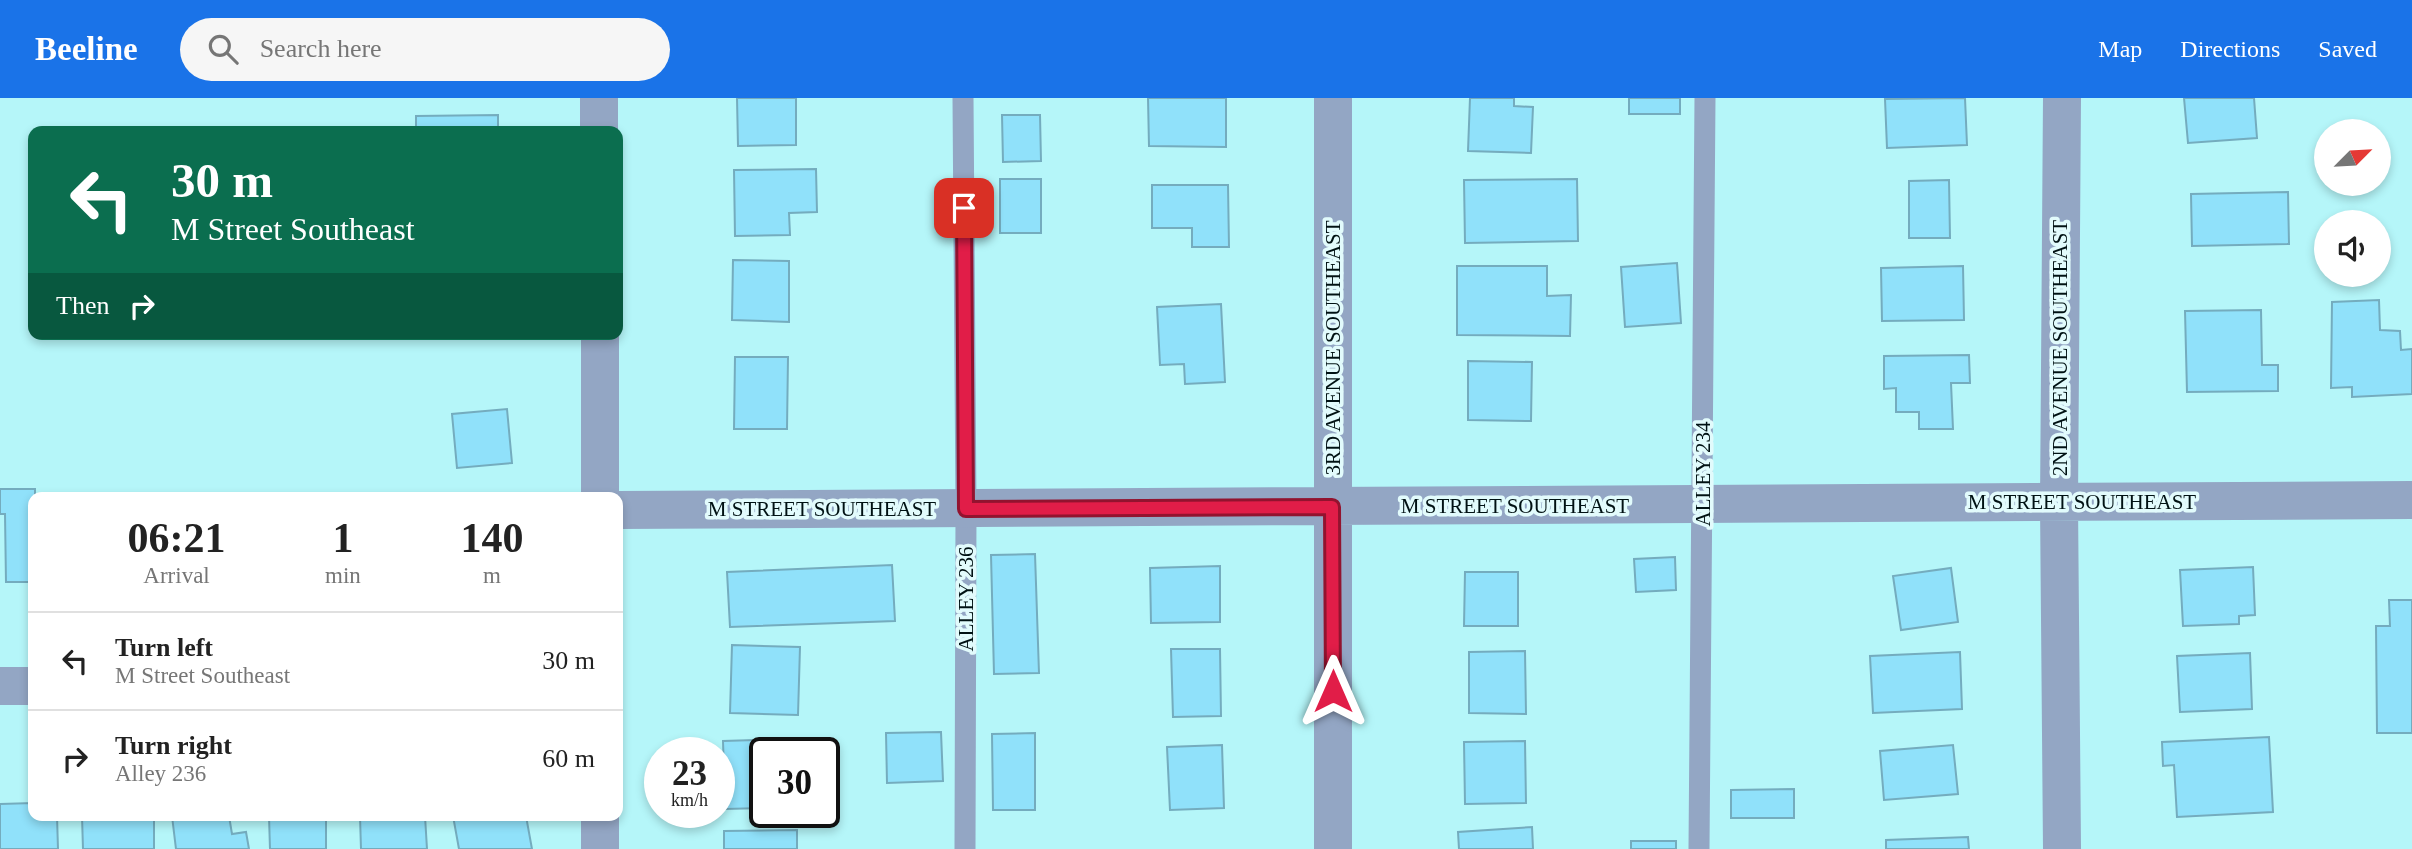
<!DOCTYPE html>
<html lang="en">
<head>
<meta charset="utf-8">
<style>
	:root { --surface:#fff; --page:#f6f6f6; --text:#222; --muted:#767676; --line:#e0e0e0; --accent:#1a73e8 }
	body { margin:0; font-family:Georgia,serif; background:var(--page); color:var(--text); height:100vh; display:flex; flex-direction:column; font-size:26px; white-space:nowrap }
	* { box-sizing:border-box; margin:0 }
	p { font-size:23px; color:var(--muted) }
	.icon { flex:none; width:38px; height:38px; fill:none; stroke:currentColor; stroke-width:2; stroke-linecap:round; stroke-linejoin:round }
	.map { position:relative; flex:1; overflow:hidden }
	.panel { position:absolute; left:28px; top:394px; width:595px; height:329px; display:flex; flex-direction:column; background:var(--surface); border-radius:14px; box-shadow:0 4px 10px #0003 }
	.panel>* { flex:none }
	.top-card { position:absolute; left:28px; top:28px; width:595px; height:214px; border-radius:14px; box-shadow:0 4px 10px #0003; background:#0b6e4f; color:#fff; overflow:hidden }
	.needle { width:46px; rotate:66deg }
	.buttons { position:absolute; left:2314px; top:21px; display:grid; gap:14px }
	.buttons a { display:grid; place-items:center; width:77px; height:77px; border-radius:50%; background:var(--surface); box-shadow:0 4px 10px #0003; font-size:35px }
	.speed { position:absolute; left:644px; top:639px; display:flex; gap:14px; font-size:35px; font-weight:700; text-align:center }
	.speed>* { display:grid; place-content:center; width:91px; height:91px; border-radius:50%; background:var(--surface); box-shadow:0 4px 10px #0003; line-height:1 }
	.speed small { font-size:18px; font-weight:400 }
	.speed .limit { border:4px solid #111; border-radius:10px; background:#fff; color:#111 }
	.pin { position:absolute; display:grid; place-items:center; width:60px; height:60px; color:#fff; margin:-30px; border-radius:14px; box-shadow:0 4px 10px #0006 }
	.me { position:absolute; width:77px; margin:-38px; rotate:0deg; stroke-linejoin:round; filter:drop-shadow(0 0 5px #0008) }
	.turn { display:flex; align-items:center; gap:24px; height:147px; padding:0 28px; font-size:32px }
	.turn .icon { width:91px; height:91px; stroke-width:2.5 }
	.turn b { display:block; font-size:49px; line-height:60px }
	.then { display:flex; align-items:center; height:66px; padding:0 28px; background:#0003; gap:14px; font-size:26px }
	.eta { display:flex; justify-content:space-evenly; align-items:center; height:119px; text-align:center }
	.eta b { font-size:42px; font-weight:800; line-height:49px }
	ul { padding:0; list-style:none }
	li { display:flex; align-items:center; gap:21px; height:98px; padding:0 28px; border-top:2px solid var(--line) }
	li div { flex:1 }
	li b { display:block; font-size:26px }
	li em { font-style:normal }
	header { display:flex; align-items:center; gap:42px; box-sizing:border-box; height:98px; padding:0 35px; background:var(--accent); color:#fff }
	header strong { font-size:33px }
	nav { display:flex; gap:38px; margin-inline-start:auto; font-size:24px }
	.search { width:490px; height:63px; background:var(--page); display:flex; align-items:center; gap:18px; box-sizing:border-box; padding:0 24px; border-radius:38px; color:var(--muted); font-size:26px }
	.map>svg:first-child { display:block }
	.building { fill:#90e1fa; stroke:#74acbe; stroke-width:2 }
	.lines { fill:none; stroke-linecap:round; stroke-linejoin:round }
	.service { stroke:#93a6c4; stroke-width:21 }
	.minor { stroke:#93a6c4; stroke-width:38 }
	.route-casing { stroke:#92132f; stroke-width:18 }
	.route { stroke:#e11d48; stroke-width:12 }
	.labels { text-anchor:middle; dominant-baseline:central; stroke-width:7; stroke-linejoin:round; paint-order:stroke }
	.street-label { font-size:21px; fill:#001113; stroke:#e2fbfc }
</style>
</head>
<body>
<header>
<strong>Beeline</strong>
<div class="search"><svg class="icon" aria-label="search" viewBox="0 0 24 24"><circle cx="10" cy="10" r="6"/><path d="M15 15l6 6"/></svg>Search here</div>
<nav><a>Map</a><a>Directions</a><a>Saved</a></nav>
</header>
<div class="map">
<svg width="2412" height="751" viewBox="0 0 2412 751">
	<rect width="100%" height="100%" fill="#b5f6f9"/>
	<path class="building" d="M737 0H796V47L738 48Z
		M1148 0H1226V49L1149 48Z
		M1470 0H1514V8L1533 9 1531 55 1468 53Z
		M1629 0H1680V16H1629Z
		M1965 0 1967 47 1887 50 1885 1Z
		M2184 0H2254L2257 40 2188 45Z
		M498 17V33H416V18Z
		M1002 17H1040L1041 63 1003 64Z
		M816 71 817 114 789 115 790 137 735 138 734 72Z
		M1000 81H1041V135H1000Z
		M1577 81 1578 143 1465 145 1464 82Z
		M1949 82 1950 140H1909V83Z
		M1152 87H1228L1229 149H1192V130H1152Z
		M2288 94 2289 146 2192 148 2191 96Z
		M733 162 789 163V224L732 222Z
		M1677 165 1681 225 1625 229 1621 169Z
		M1457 168H1547V198L1571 197 1570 238 1457 237Z
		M1963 168 1964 222 1882 223 1881 170Z
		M2379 202 2380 232 2400 233 2401 252 2412 251V296L2352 299V289L2331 290 2332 204Z
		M1221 206 1225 284 1185 286 1184 266 1160 267 1157 209Z
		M2261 212 2262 267H2278V293L2187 294 2185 213Z
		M1969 257 1970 285H1951L1953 331H1919V314H1896V290L1884 291V258Z
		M735 259H788L787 331H734Z
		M1468 263 1532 264 1531 323 1468 322Z
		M507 311 512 365 457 370 452 316Z
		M0 391H35V399H33V484H6L5 416H0Z
		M1035 456 1039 575 994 576 991 457Z
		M1675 459 1676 492 1636 494 1634 461Z
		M892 467 895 523 730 529 727 474Z
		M1220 468V524L1151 525 1150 470Z
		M2253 469 2255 517 2239 518V526L2183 528 2180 472Z
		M1951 470 1958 524 1901 532 1893 478Z
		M1465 474H1518V528H1464Z
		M2389 502H2412V635H2377L2376 528H2390Z
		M732 547 800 549 798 617 730 615Z
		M1171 551H1220L1221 618 1173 619Z
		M1525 553 1526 616 1469 615V554Z
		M1960 554 1962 611 1873 615 1870 558Z
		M2250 555 2252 611 2180 614 2177 558Z
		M941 634 943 683 887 685 886 635Z
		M1035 635V712H993L992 636Z
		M2269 639 2273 714 2177 719 2174 667 2163 668 2162 644Z
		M787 641V654H765V710L725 711 723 643Z
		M1525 643 1526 705 1465 706 1464 644Z
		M1222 647 1224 710 1170 712 1167 649Z
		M1953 647 1958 696 1884 702 1880 653Z
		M1794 691V720H1731V692Z
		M33 705V718H57L58 751H0V706Z
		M82 718H154V751H83Z
		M172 718H229L232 736 246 734 249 751H176Z
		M269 718H326V751H270Z
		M360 718H425L427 751H361Z
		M453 718H526L532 751H459Z
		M1532 729 1533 751H1459L1458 734Z
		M797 732V751H724V733Z
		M1968 739 1969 751H1886V742Z
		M1631 743H1676V751H1631Z"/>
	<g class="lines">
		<path class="service" d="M963 0 966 411 965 751
			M1699 751 1705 0"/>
		<path class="minor" d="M599 0V33
			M600 236V399
			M618 412 2412 402
			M0 588H33
			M600 718V751
			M1333 751V0
			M2062 751 2059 405 2062 0"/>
	</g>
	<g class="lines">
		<g class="route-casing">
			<path id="route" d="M964 110 966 411 1332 409 1333 593"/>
		</g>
		<use href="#route" class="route"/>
	</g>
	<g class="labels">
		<g class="street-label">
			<text transform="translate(1333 250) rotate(-90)">3RD AVENUE SOUTHEAST</text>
			<text transform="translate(2060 250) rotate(-90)">2ND AVENUE SOUTHEAST</text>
			<text transform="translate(1703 376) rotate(-90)">ALLEY 234</text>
			<text x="2082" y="404">M STREET SOUTHEAST</text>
			<text x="1515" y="408">M STREET SOUTHEAST</text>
			<text x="822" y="411">M STREET SOUTHEAST</text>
			<text transform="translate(966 501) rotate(-90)">ALLEY 236</text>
		</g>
	</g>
</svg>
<div class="buttons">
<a><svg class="needle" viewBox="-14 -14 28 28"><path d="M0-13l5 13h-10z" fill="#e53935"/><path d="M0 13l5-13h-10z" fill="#767676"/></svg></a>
<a><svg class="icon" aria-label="sound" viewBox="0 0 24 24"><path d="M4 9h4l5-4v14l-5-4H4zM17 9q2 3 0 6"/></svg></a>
</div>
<div class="speed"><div>23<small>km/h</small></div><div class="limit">30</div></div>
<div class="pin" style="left:964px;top:110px;background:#d93025"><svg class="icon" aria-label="arrive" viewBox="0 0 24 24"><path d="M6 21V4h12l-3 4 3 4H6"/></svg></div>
<svg class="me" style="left:1333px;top:593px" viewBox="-20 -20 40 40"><path d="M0-17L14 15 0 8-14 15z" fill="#e11d48" stroke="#fff" stroke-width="4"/></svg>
<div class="top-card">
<div class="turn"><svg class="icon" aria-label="left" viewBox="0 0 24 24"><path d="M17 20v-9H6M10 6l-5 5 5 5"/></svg><div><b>30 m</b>M Street Southeast</div></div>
<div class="then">Then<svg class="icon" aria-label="right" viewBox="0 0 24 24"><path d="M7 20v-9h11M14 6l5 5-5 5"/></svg></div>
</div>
<section class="panel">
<div class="eta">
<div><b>06:21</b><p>Arrival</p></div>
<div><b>1</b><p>min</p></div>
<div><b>140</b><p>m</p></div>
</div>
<ul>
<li><svg class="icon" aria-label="left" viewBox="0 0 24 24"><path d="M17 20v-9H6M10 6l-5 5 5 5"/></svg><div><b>Turn left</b><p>M Street Southeast</p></div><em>30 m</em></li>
<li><svg class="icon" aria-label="right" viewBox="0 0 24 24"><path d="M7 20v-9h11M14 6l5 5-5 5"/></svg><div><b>Turn right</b><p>Alley 236</p></div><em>60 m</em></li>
</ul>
</section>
</div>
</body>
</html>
